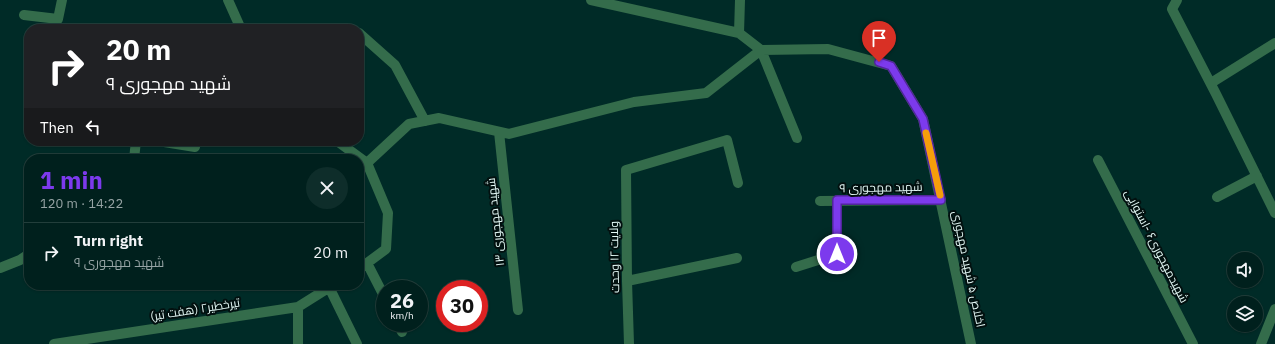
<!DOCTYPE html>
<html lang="en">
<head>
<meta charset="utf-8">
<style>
	:root { --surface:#00201d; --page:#0e2d2a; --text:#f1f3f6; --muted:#95a3a4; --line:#223e3b; --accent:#7c3aed }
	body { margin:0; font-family:"IBM Plex Sans",Cairo,sans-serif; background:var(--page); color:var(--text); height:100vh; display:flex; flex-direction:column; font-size:15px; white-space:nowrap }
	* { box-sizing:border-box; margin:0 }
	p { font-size:13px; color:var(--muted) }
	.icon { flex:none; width:22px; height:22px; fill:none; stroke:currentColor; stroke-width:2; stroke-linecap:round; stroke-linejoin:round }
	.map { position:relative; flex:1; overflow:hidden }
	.details { position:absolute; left:24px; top:154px; width:340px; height:136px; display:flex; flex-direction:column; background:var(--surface); border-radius:16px; box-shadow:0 1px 3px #0004,0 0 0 1px var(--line) }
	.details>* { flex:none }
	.top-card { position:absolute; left:24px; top:24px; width:340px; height:122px; border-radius:16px; box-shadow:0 1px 3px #0004,0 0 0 1px var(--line); background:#202124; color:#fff; overflow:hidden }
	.fabs { position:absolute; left:1227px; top:252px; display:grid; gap:8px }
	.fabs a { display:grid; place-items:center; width:36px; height:36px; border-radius:50%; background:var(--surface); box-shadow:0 1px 3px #0004,0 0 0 1px var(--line); font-size:20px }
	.speed { position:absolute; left:376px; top:280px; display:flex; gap:8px; font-size:20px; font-weight:700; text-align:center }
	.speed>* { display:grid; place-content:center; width:52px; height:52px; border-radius:50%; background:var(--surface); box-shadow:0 1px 3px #0004,0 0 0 1px var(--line); line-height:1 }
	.speed small { font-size:10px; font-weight:400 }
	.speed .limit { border:6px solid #d22; background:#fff; color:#111 }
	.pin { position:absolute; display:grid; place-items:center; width:34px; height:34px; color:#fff; margin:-41px -17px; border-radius:50% 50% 50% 0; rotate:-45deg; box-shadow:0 0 4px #0007 }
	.pin .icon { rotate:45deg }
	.me { position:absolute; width:44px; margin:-22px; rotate:0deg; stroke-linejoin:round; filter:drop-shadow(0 0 3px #0008) }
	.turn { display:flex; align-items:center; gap:14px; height:84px; padding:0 16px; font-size:18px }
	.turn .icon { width:52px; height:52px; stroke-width:2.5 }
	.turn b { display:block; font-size:28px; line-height:34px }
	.then { display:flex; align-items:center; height:38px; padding:0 16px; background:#0003; gap:8px; font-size:15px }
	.round { display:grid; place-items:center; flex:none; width:42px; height:42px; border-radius:21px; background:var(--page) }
	.headline { display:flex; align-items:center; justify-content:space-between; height:68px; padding:0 16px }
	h1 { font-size:24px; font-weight:700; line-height:30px; color:var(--accent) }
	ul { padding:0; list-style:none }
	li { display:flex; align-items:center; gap:12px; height:60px; padding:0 16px; border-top:1px solid var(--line) }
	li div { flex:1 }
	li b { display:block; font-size:15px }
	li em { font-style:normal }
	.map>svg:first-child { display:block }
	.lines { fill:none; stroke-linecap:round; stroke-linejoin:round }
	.minor { stroke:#346c4b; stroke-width:10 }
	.route-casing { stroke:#51269a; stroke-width:10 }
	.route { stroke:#7c3aed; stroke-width:7 }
	.slow { stroke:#f59e0b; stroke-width:7 }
	.labels { text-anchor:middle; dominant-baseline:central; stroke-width:4; stroke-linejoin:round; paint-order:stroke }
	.street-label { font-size:12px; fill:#e3f8f5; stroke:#02100f }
</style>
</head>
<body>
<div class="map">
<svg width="1275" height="344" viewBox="0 0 1275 344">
	<rect width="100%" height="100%" fill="#002b27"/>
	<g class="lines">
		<path class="minor" d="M228 0 241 29
			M591 0 739 33 761 50 797 138
			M1177 0 1172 9 1216 94 1275 213
			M24 15 58 19 62 0
			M359 33 395 65 425 121
			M739 33 740 0
			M1211 83 1275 43
			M499 132 518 310
			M158 141 195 147
			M337 141 367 163
			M134 159 136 141
			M1098 160 1193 344
			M367 163 409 124 439 118 509 134 634 102 706 93 761 50 828 49 891 66 923 119 971 344
			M1217 197 1257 176
			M820 201 941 200
			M367 263 385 298
			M796 267 837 254V201
			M0 268 20 260 29 254
			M359 269 386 249 388 213 367 163
			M627 281 737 258
			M329 287 357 344
			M398 323 402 332
			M54 344 298 307 333 285
			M298 344V307
			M629 344 627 281 626 170 727 140 738 183
			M1261 344 1275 309"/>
	</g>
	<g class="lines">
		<g class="route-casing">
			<path id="route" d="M837 254V200H941L923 119 891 66 879 62"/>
		</g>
		<use href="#route" class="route"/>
		<path class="slow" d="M926 133 940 195"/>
	</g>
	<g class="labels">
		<g class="street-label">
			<text transform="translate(881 187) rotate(-1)">شهید مهجوری ۹</text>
			<text transform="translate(495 222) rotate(-96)">شهید مهجوری ۱۳</text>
			<text transform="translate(1157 246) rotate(63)">شهیدمهجوری۶ -استوایی</text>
			<text transform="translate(614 257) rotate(-91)">ولایت ۱۲ وحدت</text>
			<text transform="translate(969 269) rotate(78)">اخلاص ۵ شهید مهجوری</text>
			<text transform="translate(195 309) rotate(-9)">تیرخطیر۲ (هفت تیر)</text>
		</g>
	</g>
</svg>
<div class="fabs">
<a><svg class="icon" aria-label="sound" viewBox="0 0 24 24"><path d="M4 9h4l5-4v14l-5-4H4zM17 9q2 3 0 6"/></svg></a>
<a><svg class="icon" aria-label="layers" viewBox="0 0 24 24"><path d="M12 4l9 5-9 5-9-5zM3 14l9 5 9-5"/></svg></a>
</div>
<div class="speed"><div>26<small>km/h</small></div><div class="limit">30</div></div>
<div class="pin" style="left:879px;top:62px;background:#d93025"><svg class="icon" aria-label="arrive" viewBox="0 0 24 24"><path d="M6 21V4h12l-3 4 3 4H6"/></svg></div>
<svg class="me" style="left:837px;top:254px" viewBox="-20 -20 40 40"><circle r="17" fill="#7c3aed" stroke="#fff" stroke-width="3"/><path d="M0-11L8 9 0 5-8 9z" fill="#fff"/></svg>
<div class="top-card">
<div class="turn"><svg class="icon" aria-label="right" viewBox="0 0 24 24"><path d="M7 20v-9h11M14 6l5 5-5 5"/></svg><div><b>20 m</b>شهید مهجوری ۹</div></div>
<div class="then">Then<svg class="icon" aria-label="left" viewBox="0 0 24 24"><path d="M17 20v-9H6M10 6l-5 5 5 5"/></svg></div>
</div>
<section class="details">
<div class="headline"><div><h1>1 min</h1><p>120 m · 14:22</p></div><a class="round"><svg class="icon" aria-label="close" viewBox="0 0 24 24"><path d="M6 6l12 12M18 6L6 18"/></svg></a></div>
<ul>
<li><svg class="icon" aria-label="right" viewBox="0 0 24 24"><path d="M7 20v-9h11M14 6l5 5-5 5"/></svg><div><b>Turn right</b><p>شهید مهجوری ۹</p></div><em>20 m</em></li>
</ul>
</section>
</div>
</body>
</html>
